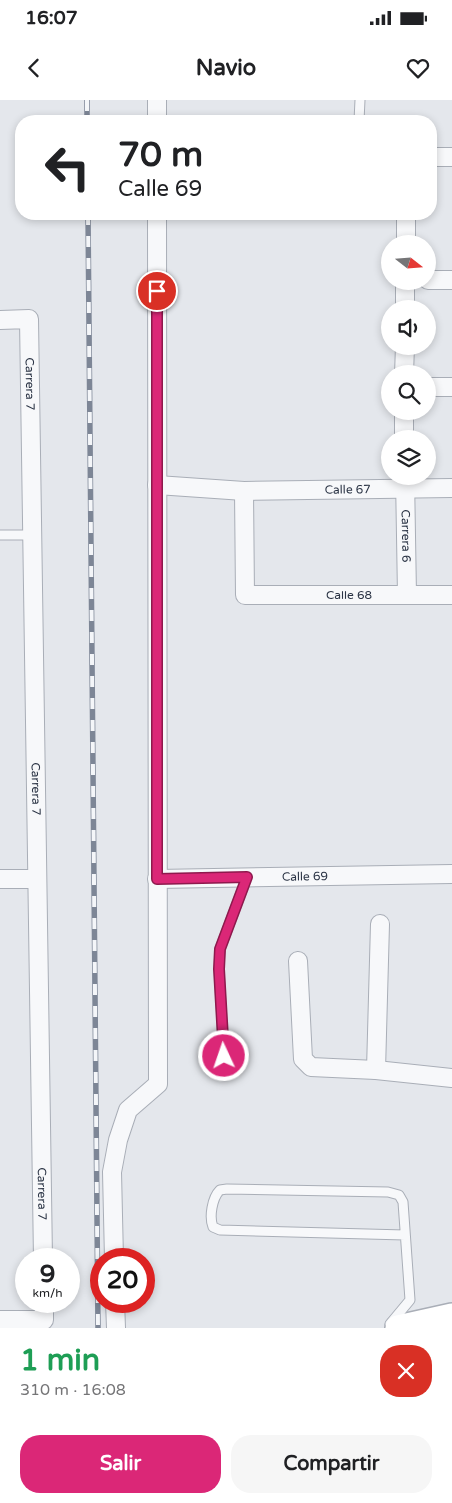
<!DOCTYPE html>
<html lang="es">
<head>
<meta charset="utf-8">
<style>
	:root { --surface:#fff; --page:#f6f6f6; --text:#202124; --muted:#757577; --accent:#db2777 }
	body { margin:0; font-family:"Varela Round",sans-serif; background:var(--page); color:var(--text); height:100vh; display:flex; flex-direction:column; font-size:19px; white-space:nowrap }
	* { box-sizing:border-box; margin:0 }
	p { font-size:16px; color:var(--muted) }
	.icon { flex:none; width:28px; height:28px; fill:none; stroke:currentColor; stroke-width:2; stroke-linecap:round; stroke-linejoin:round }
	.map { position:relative; height:1228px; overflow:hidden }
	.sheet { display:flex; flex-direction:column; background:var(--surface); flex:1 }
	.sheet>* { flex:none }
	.hud { position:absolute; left:15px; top:15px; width:422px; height:105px; border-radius:20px; box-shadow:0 2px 8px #0003; background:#fff; color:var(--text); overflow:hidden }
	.needle { width:32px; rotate:107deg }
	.tools { position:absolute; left:381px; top:135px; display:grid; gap:10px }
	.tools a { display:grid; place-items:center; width:55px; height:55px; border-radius:50%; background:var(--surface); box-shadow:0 2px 8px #0003; font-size:25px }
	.speed { position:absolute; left:15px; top:1148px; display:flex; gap:10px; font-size:25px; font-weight:700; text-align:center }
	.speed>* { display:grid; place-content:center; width:65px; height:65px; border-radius:50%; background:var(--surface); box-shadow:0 2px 8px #0003; line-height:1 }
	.speed small { font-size:12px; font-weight:400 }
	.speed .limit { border:8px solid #d22; background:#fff; color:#111 }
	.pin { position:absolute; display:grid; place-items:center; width:42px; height:42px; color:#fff; margin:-21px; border:2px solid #fff; border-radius:50%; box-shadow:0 1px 5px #0007 }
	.me { position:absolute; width:55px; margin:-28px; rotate:357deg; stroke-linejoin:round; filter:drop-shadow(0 0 4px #0008) }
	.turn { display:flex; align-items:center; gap:18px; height:105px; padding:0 20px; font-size:22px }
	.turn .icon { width:65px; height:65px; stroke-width:2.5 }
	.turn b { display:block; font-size:35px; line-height:42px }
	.round { display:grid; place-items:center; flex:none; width:52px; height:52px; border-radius:20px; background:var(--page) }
	.summary { display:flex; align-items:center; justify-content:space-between; height:85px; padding:0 20px }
	h1 { font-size:30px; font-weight:700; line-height:38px; color:#1e9e55 }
	.button { display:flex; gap:10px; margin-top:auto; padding:10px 20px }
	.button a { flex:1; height:58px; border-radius:20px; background:var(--accent); color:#fff; font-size:20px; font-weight:700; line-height:58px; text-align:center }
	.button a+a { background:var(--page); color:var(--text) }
	.status { display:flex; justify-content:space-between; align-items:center; height:35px; padding:0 25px; background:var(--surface); direction:ltr }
	.status svg { height:14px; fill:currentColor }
	header { display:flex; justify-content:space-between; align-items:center; height:65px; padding:0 20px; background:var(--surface); font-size:22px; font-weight:700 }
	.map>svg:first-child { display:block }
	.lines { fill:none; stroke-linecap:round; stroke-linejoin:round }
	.lane-casing { stroke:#a9aeb7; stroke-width:11 }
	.street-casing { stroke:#a9aeb7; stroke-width:20 }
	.secondary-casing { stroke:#a9aeb7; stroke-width:28 }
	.lane { stroke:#f7f8fa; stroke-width:9 }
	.street { stroke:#f7f8fa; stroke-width:18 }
	.secondary { stroke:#fff; stroke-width:25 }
	.rail-casing { stroke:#7d8696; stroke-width:5.5 }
	.rail { stroke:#f4f6f9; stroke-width:4; stroke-dasharray:11; stroke-linecap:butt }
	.route-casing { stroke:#8e194d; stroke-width:12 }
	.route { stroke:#db2777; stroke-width:9 }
	.labels { text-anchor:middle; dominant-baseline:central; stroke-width:4; stroke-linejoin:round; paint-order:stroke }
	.street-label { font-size:12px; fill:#2b3445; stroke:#f4f6f9 }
</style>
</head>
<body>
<div class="status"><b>16:07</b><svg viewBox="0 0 49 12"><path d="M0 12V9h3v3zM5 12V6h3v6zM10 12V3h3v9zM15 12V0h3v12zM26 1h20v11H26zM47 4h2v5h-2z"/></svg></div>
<header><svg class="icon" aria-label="back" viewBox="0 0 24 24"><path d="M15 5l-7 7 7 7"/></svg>Navio<svg class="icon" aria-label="heart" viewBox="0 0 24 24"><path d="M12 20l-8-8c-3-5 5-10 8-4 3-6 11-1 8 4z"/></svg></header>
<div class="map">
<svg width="452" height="1228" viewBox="0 0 452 1228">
	<rect width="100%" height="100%" fill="#e4e7ec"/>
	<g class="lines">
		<g class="lane-casing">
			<path id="lane" d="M359 21 360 0
				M0 435H31
				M224 956 219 869 220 849 247 777
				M390 1224 410 1200 403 1102 399 1095 388 1092 227 1089 220 1090C212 1098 209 1117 213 1127L220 1130 405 1135"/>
		</g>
		<g class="street-casing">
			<g id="street">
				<path d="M157 21V0"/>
				<path d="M431 57H452"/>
				<path d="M406 144V114"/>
				<path d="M428 180H452"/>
				<path d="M405 209V181"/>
				<path id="s1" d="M0 220 29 219 43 1159"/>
				<path d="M404 274 405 246"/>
				<path d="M428 287H452"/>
				<path d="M404 311V339"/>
				<path id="s2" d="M405 377 407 495"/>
				<path id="s3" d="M157 385 244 391 452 388"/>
				<path id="s4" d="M244 391 245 495H452"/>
				<path d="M0 779H37"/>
				<path id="s5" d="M157 779 452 774"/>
				<path d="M298 861 303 959 311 967 376 970 452 978"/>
				<path d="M376 970 380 824"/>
				<path d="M114 1159 112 1072 118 1040 128 1010 158 984 157 114"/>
				<path d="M115 1201 116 1228"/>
				<path d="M0 1220H44V1201"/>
			</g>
		</g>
		<g class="secondary-casing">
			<path id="secondary" d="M398 1228 452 1216"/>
		</g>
		<use href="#lane" class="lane"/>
		<use href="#street" class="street"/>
		<use href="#secondary" class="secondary"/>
		<g class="rail-casing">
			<path id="rail" d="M87 0V21
				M88 114 98 1228"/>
		</g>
		<use href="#rail" class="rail"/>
	</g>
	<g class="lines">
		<g class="route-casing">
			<path id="route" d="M157 191V779L247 777 220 849 219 869 224 956"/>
		</g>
		<use href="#route" class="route"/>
	</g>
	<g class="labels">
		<g class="street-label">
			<text stroke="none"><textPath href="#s1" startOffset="94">Carrera 7</textPath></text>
			<text stroke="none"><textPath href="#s3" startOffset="191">Calle 67</textPath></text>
			<text stroke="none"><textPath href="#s2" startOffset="59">Carrera 6</textPath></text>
			<text stroke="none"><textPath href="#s4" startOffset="208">Calle 68</textPath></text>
			<text stroke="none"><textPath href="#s1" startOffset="499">Carrera 7</textPath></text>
			<text stroke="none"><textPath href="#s5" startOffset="148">Calle 69</textPath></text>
			<text stroke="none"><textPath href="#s1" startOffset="904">Carrera 7</textPath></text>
		</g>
	</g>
</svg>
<div class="tools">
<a><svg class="needle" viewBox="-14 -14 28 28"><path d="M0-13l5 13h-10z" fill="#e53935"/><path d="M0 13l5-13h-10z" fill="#757577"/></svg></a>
<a><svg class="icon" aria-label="sound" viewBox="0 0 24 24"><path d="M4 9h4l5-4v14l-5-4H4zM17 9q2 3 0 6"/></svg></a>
<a><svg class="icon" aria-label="search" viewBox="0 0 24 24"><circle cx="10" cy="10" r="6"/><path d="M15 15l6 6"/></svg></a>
<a><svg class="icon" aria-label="layers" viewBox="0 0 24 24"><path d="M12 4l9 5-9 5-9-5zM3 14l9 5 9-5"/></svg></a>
</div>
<div class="speed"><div>9<small>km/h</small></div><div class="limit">20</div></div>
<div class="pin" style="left:157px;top:191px;background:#d93025"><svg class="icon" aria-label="arrive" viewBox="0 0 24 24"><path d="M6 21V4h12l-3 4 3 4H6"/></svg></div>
<svg class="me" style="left:224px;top:956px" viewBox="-20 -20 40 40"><circle r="17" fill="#db2777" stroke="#fff" stroke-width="3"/><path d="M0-11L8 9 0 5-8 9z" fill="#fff"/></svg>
<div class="hud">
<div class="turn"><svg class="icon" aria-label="left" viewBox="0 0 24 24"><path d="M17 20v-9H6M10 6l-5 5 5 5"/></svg><div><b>70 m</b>Calle 69</div></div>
</div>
</div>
<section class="sheet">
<div class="summary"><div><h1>1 min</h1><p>310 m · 16:08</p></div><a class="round" style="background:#d93025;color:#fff"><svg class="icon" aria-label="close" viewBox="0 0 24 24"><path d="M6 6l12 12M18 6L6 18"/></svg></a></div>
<div class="button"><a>Salir</a><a>Compartir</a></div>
</section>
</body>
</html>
